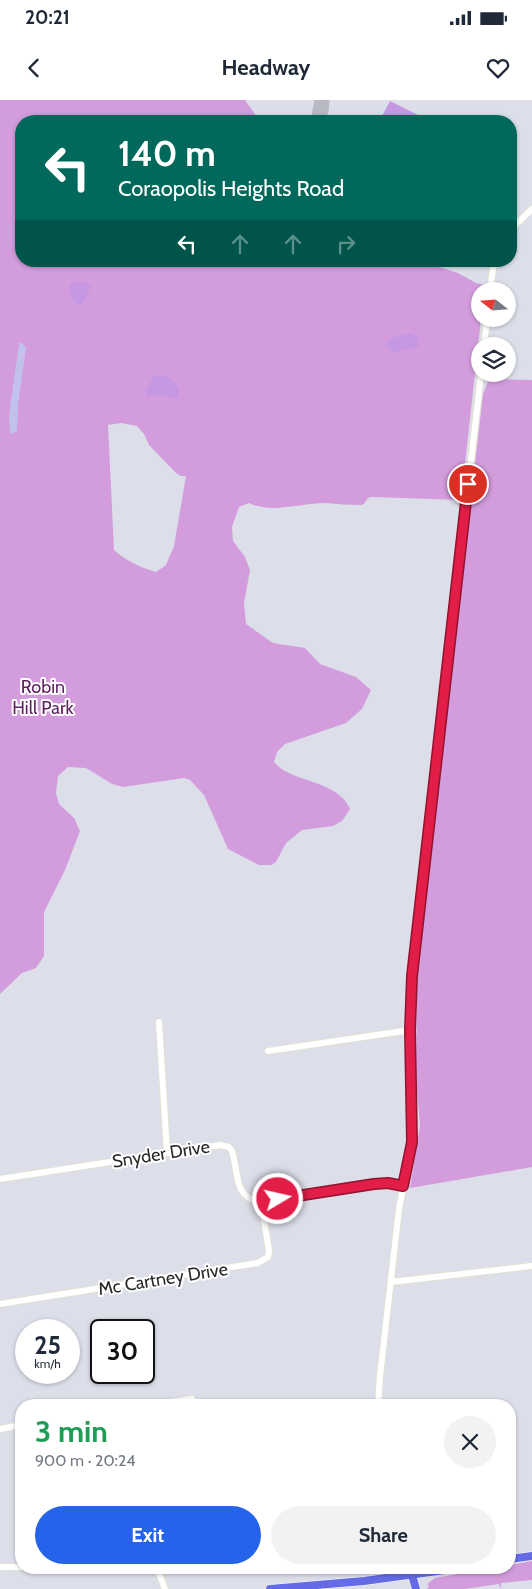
<!DOCTYPE html>
<html lang="en">
<head>
<meta charset="utf-8">
<style>
	:root { --surface:#fff; --page:#f2f2f3; --text:#1f2937; --muted:#747a83; --accent:#2563eb }
	body { margin:0; font-family:Cabin,sans-serif; background:var(--page); color:var(--text); height:100vh; display:flex; flex-direction:column; font-size:19px; white-space:nowrap }
	* { box-sizing:border-box; margin:0 }
	p { font-size:16px; color:var(--muted) }
	.icon { flex:none; width:28px; height:28px; fill:none; stroke:currentColor; stroke-width:2; stroke-linecap:round; stroke-linejoin:round }
	.map { position:relative; flex:1; overflow:hidden }
	.drawer { position:absolute; left:15px; top:1299px; width:501px; height:175px; display:flex; flex-direction:column; background:var(--surface); border-radius:20px; box-shadow:0 1px 4px #0004 }
	.drawer>* { flex:none }
	.banner { position:absolute; left:15px; top:15px; width:502px; height:152px; border-radius:20px; box-shadow:0 1px 4px #0004; background:#00695c; color:#fff; overflow:hidden }
	.needle { width:32px; rotate:287deg }
	.tools { position:absolute; left:471px; top:182px; display:grid; gap:10px }
	.tools a { display:grid; place-items:center; width:45px; height:45px; border-radius:50%; background:var(--surface); box-shadow:0 1px 4px #0004; font-size:25px }
	.speed { position:absolute; left:15px; top:1219px; display:flex; gap:10px; font-size:25px; font-weight:700; text-align:center }
	.speed>* { display:grid; place-content:center; width:65px; height:65px; border-radius:50%; background:var(--surface); box-shadow:0 1px 4px #0004; line-height:1 }
	.speed small { font-size:12px; font-weight:400 }
	.speed .limit { border:2px solid #111; border-radius:8px; background:#fff; color:#111 }
	.pin { position:absolute; display:grid; place-items:center; width:42px; height:42px; color:#fff; margin:-21px; border:2px solid #fff; border-radius:50%; box-shadow:0 1px 5px #0007 }
	.me { position:absolute; width:55px; margin:-28px; rotate:81deg; stroke-linejoin:round; filter:drop-shadow(0 0 4px #0008) }
	.turn { display:flex; align-items:center; gap:18px; height:105px; padding:0 20px; font-size:22px }
	.turn .icon { width:65px; height:65px; stroke-width:2.5 }
	.turn b { display:block; font-size:35px; line-height:42px }
	.lanes { display:flex; align-items:center; height:48px; padding:0 20px; background:#0003; justify-content:center; gap:25px; direction:ltr }
	.lanes .off { opacity:.35 }
	.round { display:grid; place-items:center; flex:none; width:52px; height:52px; border-radius:26px; background:var(--page) }
	.overview { display:flex; align-items:center; justify-content:space-between; height:85px; padding:0 20px }
	h1 { font-size:30px; font-weight:800; line-height:38px; color:#1e9e55 }
	.cta { display:flex; gap:10px; margin-top:auto; padding:10px 20px }
	.cta a { flex:1; height:58px; border-radius:30px; background:var(--accent); color:#fff; font-size:20px; font-weight:800; line-height:58px; text-align:center }
	.cta a+a { background:var(--page); color:var(--text) }
	.status { display:flex; justify-content:space-between; align-items:center; height:35px; padding:0 25px; background:var(--surface); direction:ltr }
	.status svg { height:14px; fill:currentColor }
	header { display:flex; justify-content:space-between; align-items:center; height:65px; padding:0 20px; background:var(--surface); font-size:22px; font-weight:800 }
	.map>svg:first-child { display:block }
	.green { fill:#d39cdd; fill-rule:evenodd }
	.sand { fill:#c2c1ed }
	.pitch { fill:#c698e4 }
	.building { fill:#b7bac3; stroke:#b6b8c5 }
	.lines { fill:none; stroke-linecap:round; stroke-linejoin:round }
	.minor-casing { stroke:#e1e1d1; stroke-width:8 }
	.major-casing { stroke:#fff; stroke-width:9 }
	.minor { stroke:#fff; stroke-width:6 }
	.major { stroke:#656be6; stroke-width:8 }
	.route-casing { stroke:#92132f; stroke-width:12 }
	.route { stroke:#e11d48; stroke-width:9 }
	.labels { text-anchor:middle; dominant-baseline:central; stroke-width:4; stroke-linejoin:round; paint-order:stroke }
	.park-label { font-size:18px; fill:#5f1f60; stroke:#fff }
	.street-label { font-size:18px; fill:#292929; stroke:#fff }
</style>
</head>
<body>
<div class="status"><b>20:21</b><svg viewBox="0 0 49 12"><path d="M0 12V9h3v3zM5 12V6h3v6zM10 12V3h3v9zM15 12V0h3v12zM26 1h20v11H26zM47 4h2v5h-2z"/></svg></div>
<header><svg class="icon" aria-label="back" viewBox="0 0 24 24"><path d="M15 5l-7 7 7 7"/></svg>Headway<svg class="icon" aria-label="heart" viewBox="0 0 24 24"><path d="M12 20l-8-8c-3-5 5-10 8-4 3-6 11-1 8 4z"/></svg></header>
<div class="map">
<svg width="532" height="1489" viewBox="0 0 532 1489">
	<rect width="100%" height="100%" fill="#dcdfea"/>
	<path class="green" d="M0 0H245L260 21H21V161H420L458 173 476 183 485 185V191H480L481 219 461 400 372 397 368 398 364 404 361 405C349 405 338 404 326 403 301 403 272 414 249 403L239 407 232 427 233 441 245 457 250 470 244 503 246 524 273 543 305 548 320 564 356 577 371 590 362 609 346 623 285 644 277 652 274 662C278 666 282 670 287 672 308 683 340 685 350 709L342 721 333 726 302 730 286 743 276 762 271 765H259L228 749 204 695 190 680 184 678 123 687 112 684 86 668 68 667 58 676 56 693 59 704 74 718 80 731 65 770 44 812V856L36 868 22 873 0 894ZM121 323 137 326 144 334 149 345 176 373 181 376H186L174 446 166 465 156 472C139 467 127 461 114 450L108 325Z
		M489 279 532 280V1067L410 1088 420 1025 416 980 417 868 483 294Z
		M532 1461V1480L501 1483V1489L499 1484 465 1489H427L429 1486 427 1484 435 1478 495 1468H510V1465Z"/>
	<path class="sand" d="M21 242 26 247 18 305 17 331 12 334 10 332 9 315 19 244Z"/>
	<path class="pitch" d="M390 1 422 17 419 21H387L381 18Z
		M76 182H86L91 186 85 200 79 206C72 202 68 192 70 184Z
		M411 233 418 238 419 244 418 247 396 252 388 249 386 245 389 239Z
		M154 276C166 275 174 279 179 290L178 297 174 299 162 295 147 296 145 291Z"/>
	<path class="building" d="M315 0H329L328 12 323 21H314L315 17 312 15Z"/>
	<g class="lines">
		<g class="minor-casing">
			<path id="minor" d="M511 129 532 109
				M490 191 494 161
				M484 246 487 219
				M159 922 167 1052
				M268 951 411 930
				M0 1079 220 1045 229 1047 232 1051C239 1072 233 1099 261 1102L383 1083 403 1086
				M391 1182 532 1166
				M0 1204 258 1163 268 1157 269 1151 261 1102
				M149 1305 192 1299
				M378 1305 380 1276 399 1109 412 1042 411 930 412 876 481 274
				M0 1329 21 1325
				M0 1467H21
				M157 1468 165 1489
				M410 1468 412 1475"/>
		</g>
		<g class="major-casing">
			<path id="major" d="M510 1459 532 1456
				M412 1475 416 1489
				M270 1489 364 1481 460 1468"/>
		</g>
		<use href="#minor" class="minor"/>
		<use href="#major" class="major"/>
	</g>
	<g class="lines">
		<g class="route-casing">
			<path id="route" d="M278 1099 374 1084 388 1083 403 1086 412 1042 410 930 412 876 468 384"/>
		</g>
		<use href="#route" class="route"/>
	</g>
	<g class="labels">
		<g class="park-label">
			<text x="43" y="587">Robin<tspan x="43" dy="21">Hill Park</tspan></text>
		</g>
		<g class="street-label">
			<text transform="translate(161 1054) rotate(-9)">Snyder Drive</text>
			<text transform="translate(163 1179) rotate(-9)">Mc Cartney Drive</text>
		</g>
	</g>
</svg>
<div class="tools">
<a><svg class="needle" viewBox="-14 -14 28 28"><path d="M0-13l5 13h-10z" fill="#e53935"/><path d="M0 13l5-13h-10z" fill="#747a83"/></svg></a>
<a><svg class="icon" aria-label="layers" viewBox="0 0 24 24"><path d="M12 4l9 5-9 5-9-5zM3 14l9 5 9-5"/></svg></a>
</div>
<div class="speed"><div>25<small>km/h</small></div><div class="limit">30</div></div>
<div class="pin" style="left:468px;top:384px;background:#d93025"><svg class="icon" aria-label="arrive" viewBox="0 0 24 24"><path d="M6 21V4h12l-3 4 3 4H6"/></svg></div>
<svg class="me" style="left:278px;top:1099px" viewBox="-20 -20 40 40"><circle r="17" fill="#e11d48" stroke="#fff" stroke-width="3"/><path d="M0-11L8 9 0 5-8 9z" fill="#fff"/></svg>
<div class="banner">
<div class="turn"><svg class="icon" aria-label="left" viewBox="0 0 24 24"><path d="M17 20v-9H6M10 6l-5 5 5 5"/></svg><div><b>140 m</b>Coraopolis Heights Road</div></div>
<div class="lanes"><svg class="icon" aria-label="left" viewBox="0 0 24 24"><path d="M17 20v-9H6M10 6l-5 5 5 5"/></svg><svg class="icon off" aria-label="ahead" viewBox="0 0 24 24"><path d="M12 20V5M6 11l6-6 6 6"/></svg><svg class="icon off" aria-label="ahead" viewBox="0 0 24 24"><path d="M12 20V5M6 11l6-6 6 6"/></svg><svg class="icon off" aria-label="right" viewBox="0 0 24 24"><path d="M7 20v-9h11M14 6l5 5-5 5"/></svg></div>
</div>
<section class="drawer">
<div class="overview"><div><h1>3 min</h1><p>900 m · 20:24</p></div><a class="round"><svg class="icon" aria-label="close" viewBox="0 0 24 24"><path d="M6 6l12 12M18 6L6 18"/></svg></a></div>
<div class="cta"><a>Exit</a><a>Share</a></div>
</section>
</div>
</body>
</html>
